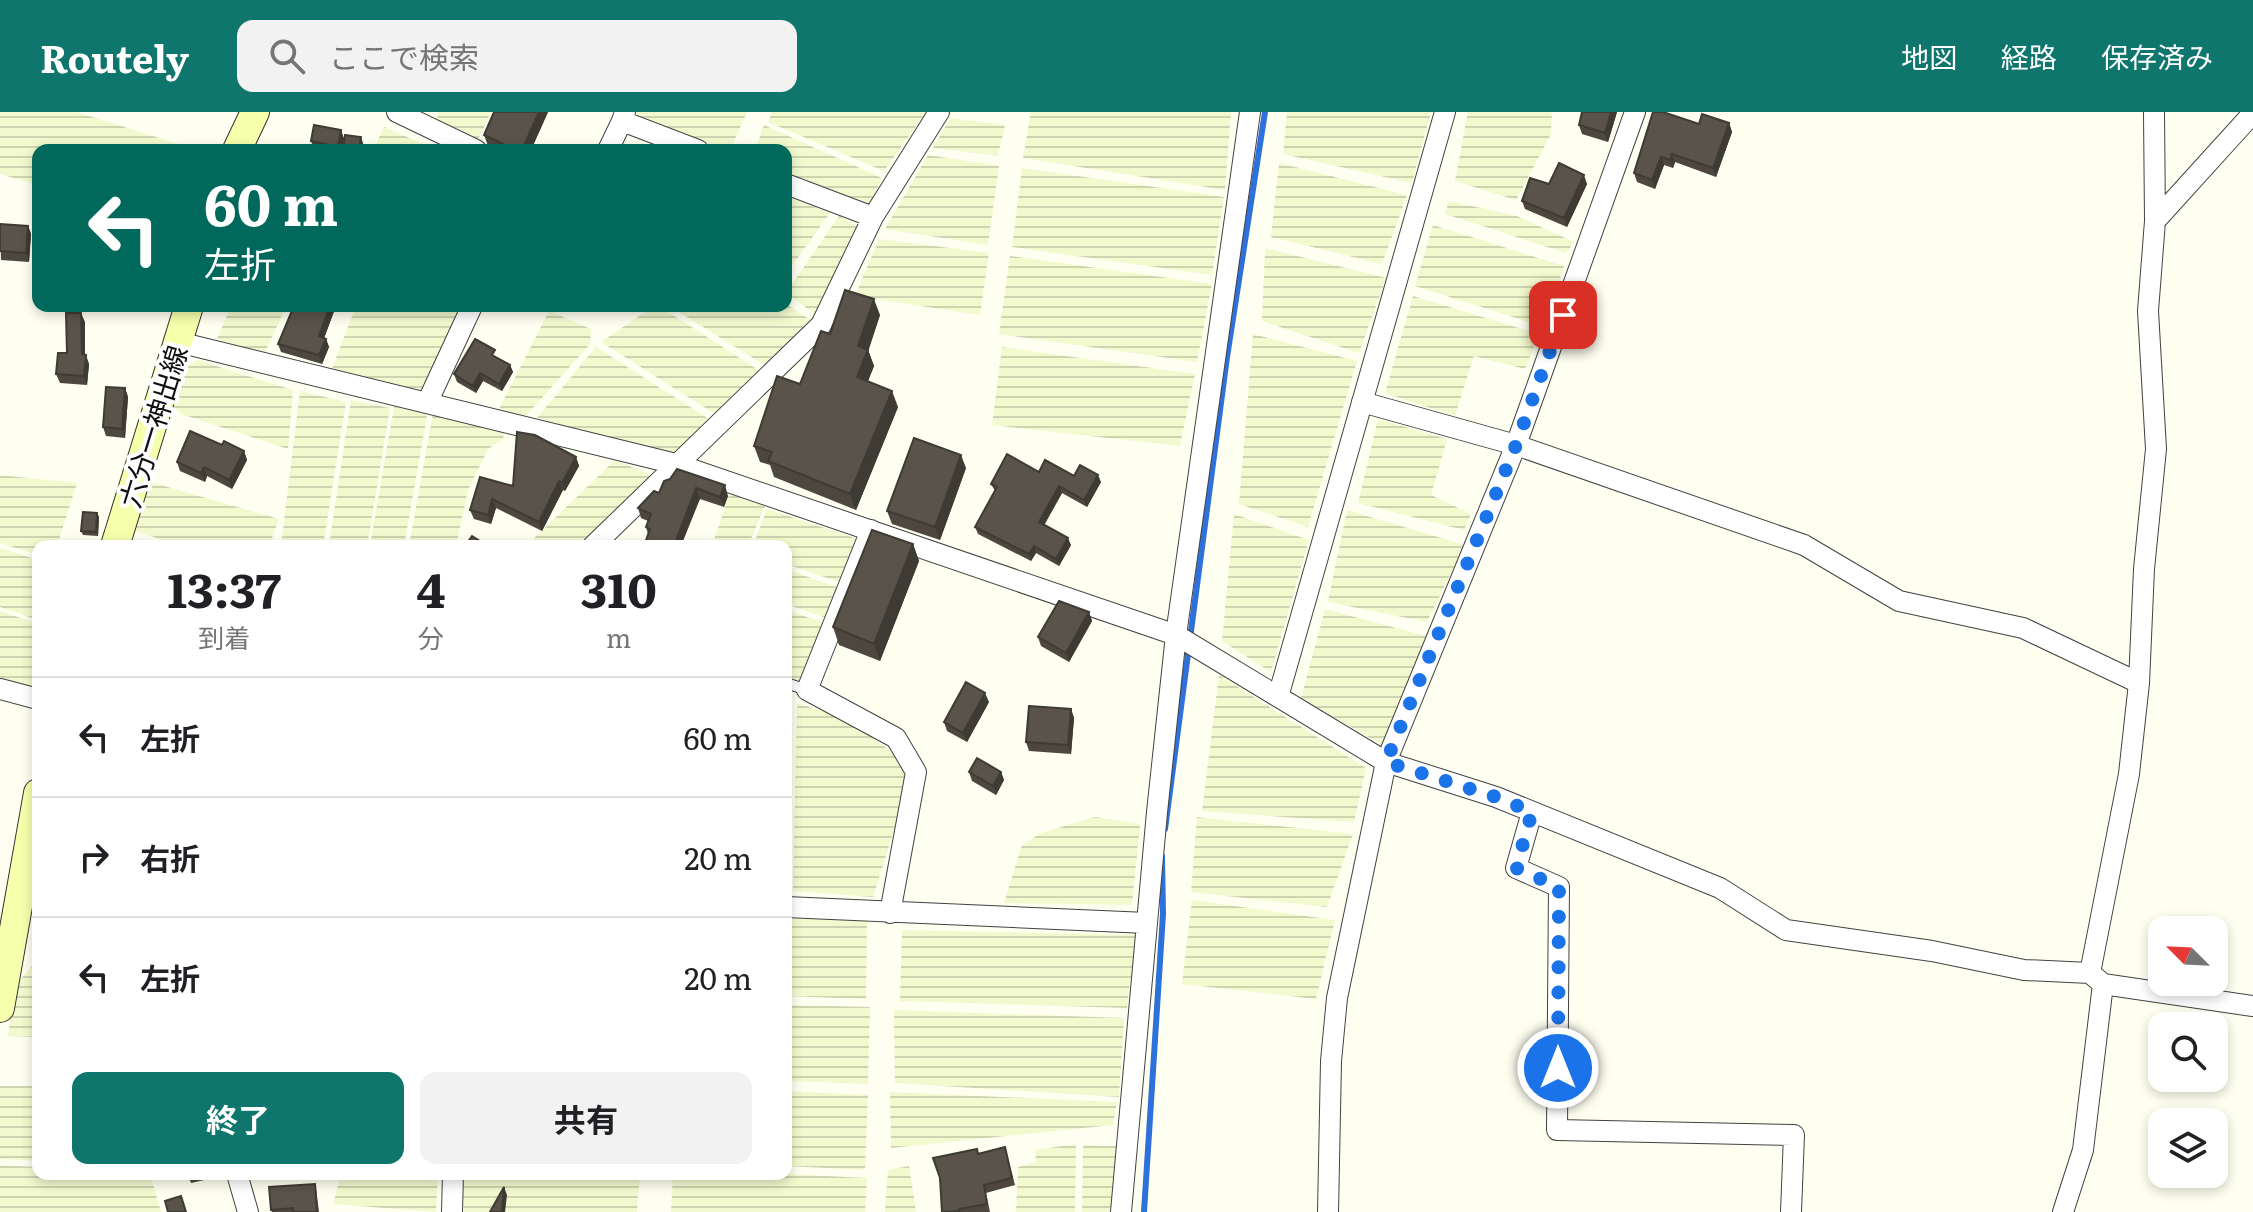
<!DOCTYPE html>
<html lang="ja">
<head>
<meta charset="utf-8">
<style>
	:root { --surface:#fff; --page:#f2f2f2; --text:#202124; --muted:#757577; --line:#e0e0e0; --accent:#0f766e }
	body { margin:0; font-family:Literata,"Noto Sans JP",serif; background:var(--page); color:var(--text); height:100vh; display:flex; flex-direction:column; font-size:30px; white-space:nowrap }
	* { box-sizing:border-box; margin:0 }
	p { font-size:26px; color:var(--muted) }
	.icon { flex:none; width:44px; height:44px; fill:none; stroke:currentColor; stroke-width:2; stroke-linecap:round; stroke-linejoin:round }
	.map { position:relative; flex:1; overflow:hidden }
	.details { position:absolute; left:32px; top:428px; width:760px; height:640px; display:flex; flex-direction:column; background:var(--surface); border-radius:16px; box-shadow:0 4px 12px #0003 }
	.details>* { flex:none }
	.guide { position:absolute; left:32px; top:32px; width:760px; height:168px; border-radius:16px; box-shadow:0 4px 12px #0003; background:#00695c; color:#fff; overflow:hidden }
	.needle { width:52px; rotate:294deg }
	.controls { position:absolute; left:2148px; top:804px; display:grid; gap:16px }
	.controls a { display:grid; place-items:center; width:80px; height:80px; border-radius:16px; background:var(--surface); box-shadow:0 4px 12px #0003; font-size:40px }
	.pin { position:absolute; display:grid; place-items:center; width:68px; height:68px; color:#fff; margin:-34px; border-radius:16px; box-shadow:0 4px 12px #0006 }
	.me { position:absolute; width:88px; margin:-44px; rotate:0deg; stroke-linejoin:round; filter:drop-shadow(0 0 6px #0008) }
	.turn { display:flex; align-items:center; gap:28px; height:168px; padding:0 40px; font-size:36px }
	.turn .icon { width:104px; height:104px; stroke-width:2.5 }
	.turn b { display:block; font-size:56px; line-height:68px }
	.eta { display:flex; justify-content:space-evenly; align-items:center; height:136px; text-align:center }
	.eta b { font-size:48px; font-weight:700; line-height:56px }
	.primary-button { display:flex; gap:16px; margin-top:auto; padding:16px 40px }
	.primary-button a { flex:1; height:92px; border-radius:16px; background:var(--accent); color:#fff; font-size:32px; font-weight:700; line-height:92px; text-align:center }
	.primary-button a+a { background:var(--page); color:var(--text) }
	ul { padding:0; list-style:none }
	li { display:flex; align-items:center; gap:24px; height:120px; padding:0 40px; border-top:2px solid var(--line) }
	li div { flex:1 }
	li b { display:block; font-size:30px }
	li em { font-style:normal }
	header { display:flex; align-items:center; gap:48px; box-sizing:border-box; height:112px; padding:0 40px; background:var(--accent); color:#fff }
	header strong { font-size:38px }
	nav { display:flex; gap:44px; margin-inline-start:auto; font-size:28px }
	.search { width:560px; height:72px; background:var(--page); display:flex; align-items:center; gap:20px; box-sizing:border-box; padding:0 28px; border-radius:16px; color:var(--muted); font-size:30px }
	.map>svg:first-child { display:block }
	.farmland { fill:url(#farmland-rules) }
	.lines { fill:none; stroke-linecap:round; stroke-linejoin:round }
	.stream { stroke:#2f71db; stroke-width:6 }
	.service-casing { stroke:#424242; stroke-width:12 }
	.minor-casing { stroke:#424242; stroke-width:22 }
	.secondary-casing { stroke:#313131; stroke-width:30 }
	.service { stroke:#fff; stroke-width:10 }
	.minor { stroke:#fff; stroke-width:20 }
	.secondary { stroke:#f6ffac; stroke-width:28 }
	.wall { fill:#4d4740 }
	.shaded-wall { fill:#3e3a34 }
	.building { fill:#59534a; stroke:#3e3a34; stroke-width:2 }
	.route { stroke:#1a73e8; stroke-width:14; stroke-dasharray:0 25.2 }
	.labels { text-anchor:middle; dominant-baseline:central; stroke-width:8; stroke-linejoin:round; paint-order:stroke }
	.street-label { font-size:28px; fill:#0f0f0f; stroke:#fff }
</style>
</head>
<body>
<header>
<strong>Routely</strong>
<div class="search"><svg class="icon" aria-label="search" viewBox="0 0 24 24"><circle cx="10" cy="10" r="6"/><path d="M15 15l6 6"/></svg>ここで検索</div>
<nav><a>地図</a><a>経路</a><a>保存済み</a></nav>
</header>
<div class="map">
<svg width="2253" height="1100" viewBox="0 0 2253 1100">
	<defs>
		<pattern id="farmland-rules" width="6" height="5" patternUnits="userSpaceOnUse" patternTransform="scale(2)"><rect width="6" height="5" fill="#f3f9ce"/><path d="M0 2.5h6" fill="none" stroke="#cfd4b0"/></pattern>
	</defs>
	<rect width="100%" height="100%" fill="#fffff1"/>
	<path class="farmland" d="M0 0H77L197 38H38V73L0 62Z
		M439 0H491L478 28 436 9Z
		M637 0H747L730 38H721L636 3Z
		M772 0H926L884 59 768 10Z
		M1031 0H1231L1225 78 1023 46Z
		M1287 0H1431L1412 71 1283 42Z
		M1468 0H1552L1551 22 1516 88 1455 69Z
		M950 6 1005 13 998 44 933 36Z
		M764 13 882 66 868 96 786 63V38H755Z
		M384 15 438 38H373Z
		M928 43 999 54 988 133 885 117Z
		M1279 51 1407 83 1382 152 1271 125Z
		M1022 56 1224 85 1212 163 1012 135Z
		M786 84 830 101 786 162Z
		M1449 89 1517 104 1574 130 1566 141 1445 102Z
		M839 104 860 116 815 202 786 181Z
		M1433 113 1564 154 1544 215 1415 174Z
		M879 127 989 141 980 203 855 184Z
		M1265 136 1386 166 1359 241 1262 209Z
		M1010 144 1212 172 1197 250 999 222Z
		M1413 184 1539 222 1525 257 1474 244 1455 304 1385 281Z
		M786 192 814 210 763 252 669 194H786Z
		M231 194H286L263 245 217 227Z
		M356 194H465L423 280 331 259Z
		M654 194H659L763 261 715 302 601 230Z
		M549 199 591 217 590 232 524 306 498 299Z
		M1253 222 1357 249 1308 415 1239 392Z
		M596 235 712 309 673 345 537 306Z
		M1002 235 1195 262 1180 334 992 313Z
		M197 248 293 278 288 337 181 302 169 290 180 258Z
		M300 279 346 290 323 434H281Z
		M351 288 390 296 367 434H329Z
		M394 295 428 298 404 434H370Z
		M433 302 505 316 503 327 488 337 468 378 456 434H409Z
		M1378 307 1447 327 1431 383 1471 402 1464 418 1358 391Z
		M615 348 653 364 579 434H526Z
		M0 363 77 371 57 434H38V443L0 431Z
		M147 369 279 407 269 434H183L131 418Z
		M730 380 765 394 748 434H712Z
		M767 397 861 428 842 471 786 452V434H753Z
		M1347 398 1465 433 1427 510 1328 490Z
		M1234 402 1309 428 1271 560 1222 529Z
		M0 436 38 448V508L0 495Z
		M786 457 842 477 829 507 786 492Z
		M1325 497 1430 525 1382 633 1301 586Z
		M786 498 828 512 802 571 786 564Z
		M0 499 38 512V578L0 566Z
		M1219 563 1366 656 1354 710 1202 699Z
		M797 591 841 605 872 625 903 649 905 666 895 715 873 785 793 779Z
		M1095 705 1140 712 1132 793 1004 791 1022 733 1041 721Z
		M1197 705 1353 722 1327 795 1191 780Z
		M1192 788 1335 808 1316 887 1182 872Z
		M786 805 867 809 866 887 786 884Z
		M902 818 1136 823 1127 896 900 889Z
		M38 848V925L8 924 16 872Z
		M786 893 870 895 868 972 786 969Z
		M894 898 1124 906 1119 985 895 971Z
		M0 974H38V1049L0 1047Z
		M786 979 868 983 865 1058 786 1054Z
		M890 980 1117 990 1113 1013 891 1036Z
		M1076 1032 1075 1100H1016L1018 1055 1036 1050 1035 1038Z
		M1083 1033 1116 1034 1111 1100H1082Z
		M0 1053 38 1055V1062H150L161 1100H0Z
		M909 1054 916 1100H885L888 1058Z
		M341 1062H438L436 1100 333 1092Z
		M461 1062H640L637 1100H464Z
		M673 1062H786L867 1066 865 1100H671Z"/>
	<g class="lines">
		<path class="stream" d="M1165 717 1227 245 1265 0
			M1144 1100 1163 802 1162 744"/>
		<g class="service-casing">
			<path id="service" d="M786 571 807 578"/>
		</g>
		<g class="minor-casing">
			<path id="minor" d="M397 0 476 38
				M625 0 622 9 698 38
				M608 38 622 9
				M786 72 873 105
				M2155 109 2253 1
				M178 230 676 352 1176 523 1386 650 1496 685 1720 776 1786 818 1932 839 2024 858 2090 861 2103 872 2253 894
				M1362 290 1516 333 1804 433 1899 489 2023 516 2139 571
				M427 291 472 194
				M871 418 807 578 896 626 916 660 890 801
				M593 434 821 213 873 105 939 0
				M0 577 38 587
				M1278 585 1445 0
				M1532 700 1516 756 1559 775 1557 1018 1794 1023 1791 1100
				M786 795 1147 811
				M2090 861 2129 662 2139 571 2144 457 2156 337 2148 199 2155 109 2154 0
				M237 1062 248 1100
				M452 1100 453 1062
				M1121 1100 1157 700 1176 523 1250 0
				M1328 1100 1331 949 1337 886 1386 650 1516 333 1635 0
				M2063 1100 2083 1038 2103 872"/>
		</g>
		<g class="secondary-casing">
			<path id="secondary" d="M237 38 255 0
				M115 434 189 194
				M0 896 38 681"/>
		</g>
		<use href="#service" class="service"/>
		<use href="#minor" class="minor"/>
		<use href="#secondary" class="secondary"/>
	</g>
	<path class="wall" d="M494 0H548L531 38H496L488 34 484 23Z
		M1617 0 1608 30 1582 22 1579 13Z
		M1729 11 1732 20 1716 65 1675 50 1673 56 1664 53 1655 77 1637 70 1634 61 1699 12Z
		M341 18 344 27 342 38H314L311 29Z
		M1549 72H1587L1567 115 1525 97 1522 89Z
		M0 112 28 114 31 122 29 150 1 148Z
		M143 194H171L169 200Z
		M293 194H336L324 226 326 227 329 235 322 252 281 240 278 232Z
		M880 203 868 238 874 254 868 269 898 295 856 398 774 365 770 353 760 350 754 334 800 272 830 222Z
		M85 210V243L89 252 87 273 60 271 56 262Z
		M497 246 510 253 513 260 502 279 483 269 476 281 457 270 454 262Z
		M125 276 128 285 125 326 106 324 103 315Z
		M222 333 244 339 247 348 232 377 207 364 205 370 180 359 177 350Z
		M576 345 579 354 565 379 563 378 542 419 496 396 491 412 474 407 470 398 513 374Z
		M966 356 940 428 892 412 887 399Z
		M1039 360 1074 364 1101 370 1087 395 1062 381 1044 413 1071 433 1059 454 1036 441 1031 449 978 422 975 415 995 379 991 372Z
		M664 369 728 384 724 395 700 387 648 422 646 415 648 409 641 406 638 396 659 381Z
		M97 401 99 405 98 424 83 423 81 419Z
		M913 432 919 449 880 549 839 533 833 515Z
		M1089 500 1092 509 1069 550 1041 534 1038 525Z
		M989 590 967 630 947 619 944 610Z
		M1071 597 1074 606 1071 642 1029 639 1026 630Z
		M969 660H1001L1004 668 996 683 972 669Z
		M1005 1035 1015 1073 986 1081 990 1100H942L979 1041Z
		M188 1062H212L213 1066 191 1071Z
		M315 1072 316 1076 319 1100H272L271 1098Z"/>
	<path class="shaded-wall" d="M539 0H548L531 38H522Z
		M1611 0H1617L1608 30 1605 21Z
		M1729 11 1732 20 1716 65 1713 56Z
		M341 18 344 27 342 38H339L338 35Z
		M361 25 364 34 363 38H359Z
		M1672 42 1675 50 1673 56 1670 48Z
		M1661 45 1664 53 1655 77 1652 68Z
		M1584 63 1587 72 1567 115 1564 106Z
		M28 114 31 122 29 150 26 141Z
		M874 187 880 203 868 240V238L874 254 863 281 857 265 858 234Z
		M330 194H336L322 232 319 224Z
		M81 201 85 210V246L86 243 89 252 87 273 84 264 82 242Z
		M326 227 329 235 322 252 319 243Z
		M510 253 513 260 502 279 499 272Z
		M480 261 483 269 476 281 473 274Z
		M125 276 128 285 125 326 122 317Z
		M892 279 898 295 856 398 850 382Z
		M244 339 247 348 232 377 229 368Z
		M961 343 966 356 940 428 935 415Z
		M576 345 579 354 565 379 562 371Z
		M204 355 207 364 205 370 201 361Z
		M1098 363 1101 370 1087 395 1084 388Z
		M559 369 563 378 542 419 539 410Z
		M725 373 728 384 724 395 720 385Z
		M1059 374 1062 381 1042 417 1039 410Z
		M696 376 700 387 681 434H674Z
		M492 387 496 396 491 412 488 403Z
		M97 401 99 405 98 424 96 420Z
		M1068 426 1071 433 1059 454 1056 447Z
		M913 432 919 449 880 549 874 532Z
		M1034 434 1036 441 1031 449 1029 442Z
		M1089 500 1092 509 1069 550 1066 541Z
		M985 581 989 590 967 630 963 621Z
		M1071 597 1074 606 1071 642 1068 633Z
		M1001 660 1004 668 996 683 993 674Z
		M504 1075 507 1083 505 1100H502Z"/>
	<path class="building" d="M494 0H539L522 38H516L484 23Z
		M1582 0H1611L1605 21 1579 13Z
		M1653 0H1663L1699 12 1702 2 1729 11 1713 56 1672 42 1670 48 1661 45 1652 68 1634 61Z
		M314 13 341 18 338 35 311 29Z
		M345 23 361 25 359 38H343Z
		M287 34 303 38H286Z
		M1559 51 1584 63 1564 106 1522 89 1530 66 1549 72Z
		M0 112 28 114 26 141 0 139Z
		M845 178 874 187 858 234 868 238 857 265 892 279 850 382 768 349 772 340 754 334 777 264 800 272 821 219 830 222Z
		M294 194H330L319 224 326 227 319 243 278 232Z
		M66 201H81L82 242 86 243 84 264 56 262 58 241H67Z
		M475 227 495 238 492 243 510 253 499 272 480 261 473 274 454 262Z
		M106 275 125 276 122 317 103 315Z
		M190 319 222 333 224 329 244 339 229 368 204 355 201 361 177 350Z
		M517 320 535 323 576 345 562 371 559 369 539 410 492 387 488 403 470 398 480 365 513 374Z
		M914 326 961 343 935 415 887 399Z
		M1007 342 1039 360 1045 348 1074 364 1080 353 1098 363 1084 388 1059 374 1039 410 1068 426 1056 447 1034 434 1029 442 975 415 997 375 991 372Z
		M677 357 725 373 720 385 696 376 674 434H644L650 417 646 415 651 402 638 396 654 379 659 381 664 369 670 367Z
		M83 400 97 401 96 420 81 419Z
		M872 418 913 432 874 532 833 515Z
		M472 424 488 434H465Z
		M1059 489 1089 500 1066 541 1038 525Z
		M966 570 985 581 963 621 944 610Z
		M1029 594 1071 597 1068 633 1026 630Z
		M977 646 1001 660 993 674 969 660Z
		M1005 1035 1012 1066 984 1073 987 1092 959 1097V1099L942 1100 940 1066 933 1046 977 1037 978 1042Z
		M315 1072 317 1100H293V1096L271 1098 269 1075Z
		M504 1075 502 1100H490Z
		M181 1084 186 1100H168L165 1089Z"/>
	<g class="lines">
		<path class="route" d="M1558 956 1559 775 1516 756 1532 700 1496 685 1386 650 1516 333 1563 203"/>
	</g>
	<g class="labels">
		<g class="street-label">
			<text transform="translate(152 314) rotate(-73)">六分一神出線</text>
		</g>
	</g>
</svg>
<div class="controls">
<a><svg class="needle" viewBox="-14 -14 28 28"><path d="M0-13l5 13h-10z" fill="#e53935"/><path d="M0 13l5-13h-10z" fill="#757577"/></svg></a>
<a><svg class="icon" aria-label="search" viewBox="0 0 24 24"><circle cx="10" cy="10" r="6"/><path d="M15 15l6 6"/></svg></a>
<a><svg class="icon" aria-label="layers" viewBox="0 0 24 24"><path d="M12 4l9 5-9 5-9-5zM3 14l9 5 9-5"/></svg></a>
</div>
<div class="pin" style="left:1563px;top:203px;background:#d93025"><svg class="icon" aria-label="arrive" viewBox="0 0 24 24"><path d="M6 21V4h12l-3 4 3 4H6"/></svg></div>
<svg class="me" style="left:1558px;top:956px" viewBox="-20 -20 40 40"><circle r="17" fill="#1a73e8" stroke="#fff" stroke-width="3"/><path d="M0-11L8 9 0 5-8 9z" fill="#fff"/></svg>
<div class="guide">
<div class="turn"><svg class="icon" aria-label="left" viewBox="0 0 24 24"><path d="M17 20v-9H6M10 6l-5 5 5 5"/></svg><div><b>60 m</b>左折</div></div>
</div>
<section class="details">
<div class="eta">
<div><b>13:37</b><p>到着</p></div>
<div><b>4</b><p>分</p></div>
<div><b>310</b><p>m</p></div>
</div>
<ul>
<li><svg class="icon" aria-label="left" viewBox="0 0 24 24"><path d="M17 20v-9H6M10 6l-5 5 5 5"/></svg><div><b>左折</b></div><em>60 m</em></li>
<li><svg class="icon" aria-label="right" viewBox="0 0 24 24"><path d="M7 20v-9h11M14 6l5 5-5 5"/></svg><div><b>右折</b></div><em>20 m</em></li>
<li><svg class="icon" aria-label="left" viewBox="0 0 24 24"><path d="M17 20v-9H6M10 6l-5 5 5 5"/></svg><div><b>左折</b></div><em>20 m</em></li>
</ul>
<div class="primary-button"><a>終了</a><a>共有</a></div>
</section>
</div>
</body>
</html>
